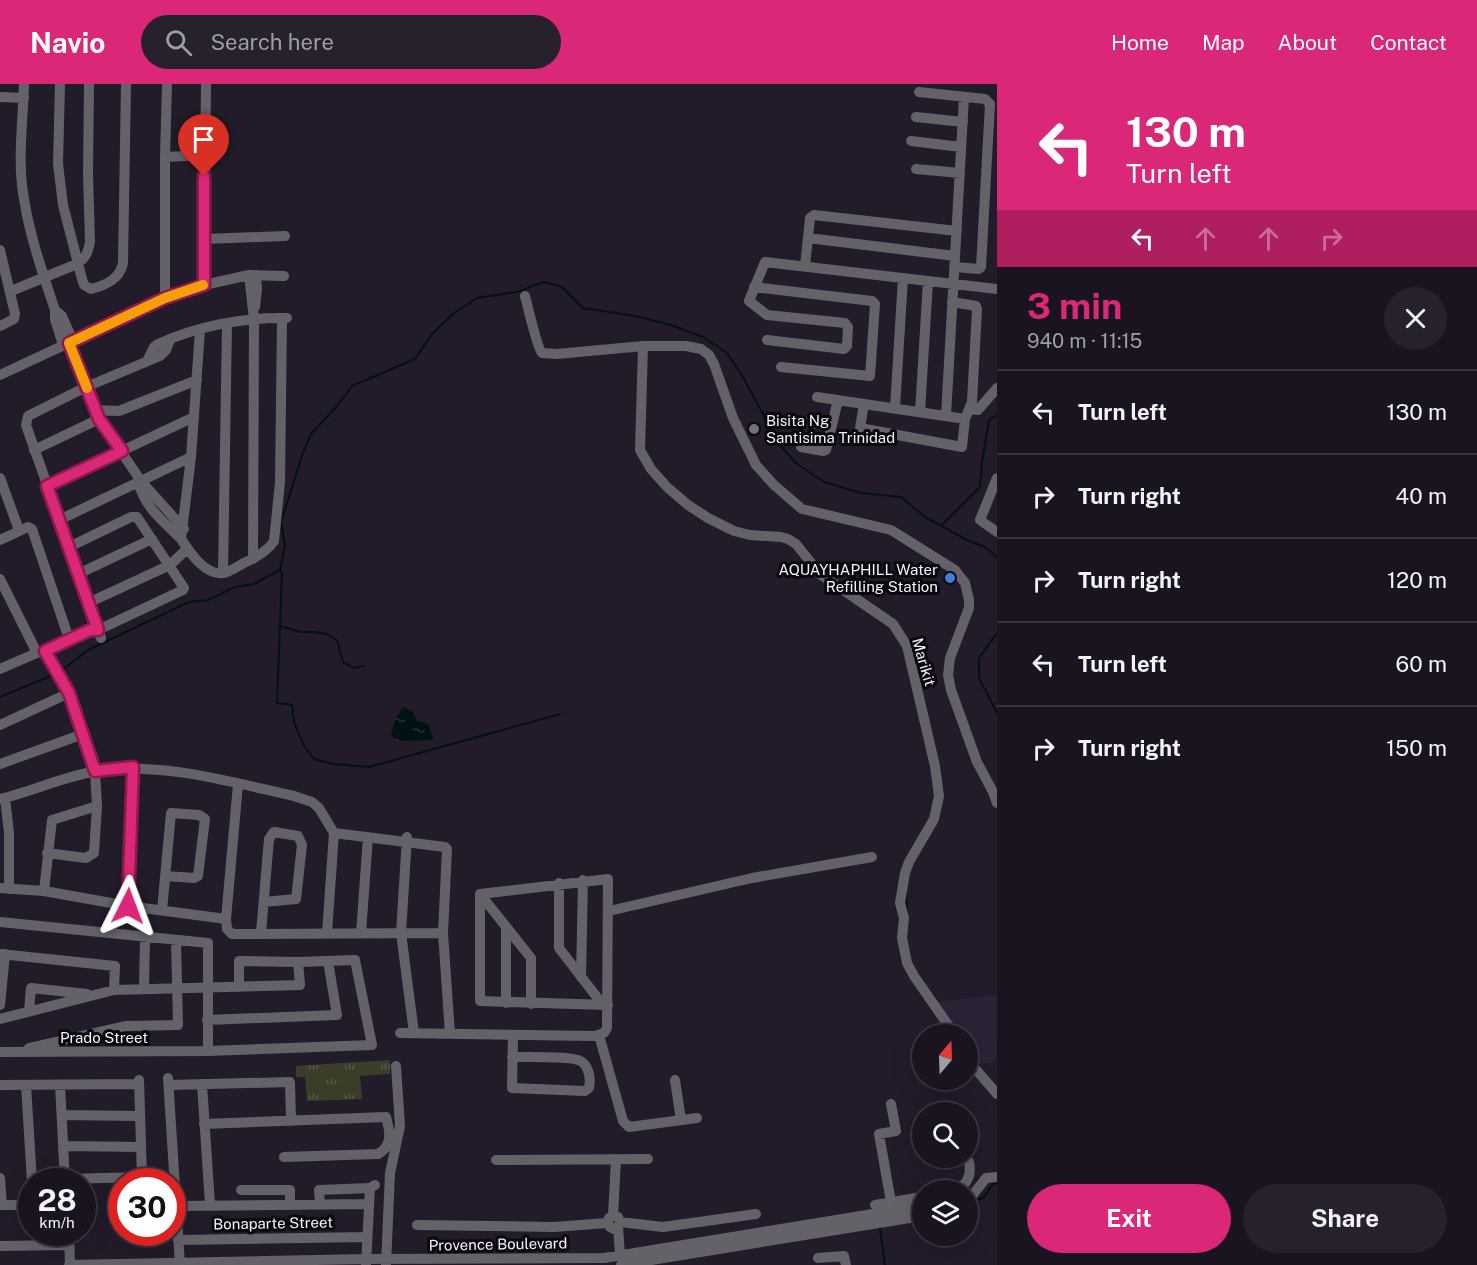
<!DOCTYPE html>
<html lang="en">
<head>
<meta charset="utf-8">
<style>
	:root { --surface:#1a1420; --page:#27212d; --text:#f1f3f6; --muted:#9f9ea5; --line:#38333e; --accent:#db2777 }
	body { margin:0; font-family:"Public Sans",sans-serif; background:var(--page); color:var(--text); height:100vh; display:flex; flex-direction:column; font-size:22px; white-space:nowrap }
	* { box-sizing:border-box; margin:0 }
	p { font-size:20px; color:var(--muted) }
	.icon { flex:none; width:33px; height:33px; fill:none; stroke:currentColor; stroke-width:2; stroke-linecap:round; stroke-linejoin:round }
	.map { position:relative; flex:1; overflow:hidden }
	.sheet { display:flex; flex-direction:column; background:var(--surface); width:480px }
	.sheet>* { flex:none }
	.hud { background:#db2777; color:#fff; overflow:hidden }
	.needle { width:39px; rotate:19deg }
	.controls { position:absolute; left:912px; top:940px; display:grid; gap:12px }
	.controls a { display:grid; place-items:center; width:66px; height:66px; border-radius:50%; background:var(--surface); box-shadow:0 6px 24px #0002,0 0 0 2px var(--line); font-size:30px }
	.speed { position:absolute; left:18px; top:1084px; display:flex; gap:12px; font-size:30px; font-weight:700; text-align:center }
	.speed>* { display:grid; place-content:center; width:78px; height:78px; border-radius:50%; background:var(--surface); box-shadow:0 6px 24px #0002,0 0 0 2px var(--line); line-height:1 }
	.speed small { font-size:15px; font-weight:400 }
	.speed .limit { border:9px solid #d22; background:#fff; color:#111 }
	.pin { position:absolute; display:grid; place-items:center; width:51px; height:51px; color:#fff; margin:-62px -26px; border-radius:50% 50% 50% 0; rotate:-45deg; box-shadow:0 0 6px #0007 }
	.pin .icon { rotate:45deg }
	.me { position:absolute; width:66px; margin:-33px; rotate:3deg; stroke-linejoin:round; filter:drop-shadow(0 0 4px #0008) }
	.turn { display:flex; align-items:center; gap:21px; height:126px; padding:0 30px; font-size:27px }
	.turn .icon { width:78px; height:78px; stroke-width:2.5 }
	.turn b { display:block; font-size:42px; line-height:51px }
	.lanes { display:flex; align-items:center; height:57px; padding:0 30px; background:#0003; justify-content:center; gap:30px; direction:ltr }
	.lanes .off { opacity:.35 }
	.round { display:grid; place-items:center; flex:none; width:63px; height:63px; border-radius:32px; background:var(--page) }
	.headline { display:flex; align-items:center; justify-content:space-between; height:102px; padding:0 30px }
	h1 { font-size:36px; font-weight:700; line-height:45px; color:var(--accent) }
	.action { display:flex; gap:12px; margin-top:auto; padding:12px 30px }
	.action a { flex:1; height:69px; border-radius:36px; background:var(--accent); color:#fff; font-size:24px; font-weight:700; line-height:69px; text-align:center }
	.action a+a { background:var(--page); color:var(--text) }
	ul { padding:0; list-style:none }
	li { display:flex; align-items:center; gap:18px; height:84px; padding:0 30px; border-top:2px solid var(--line) }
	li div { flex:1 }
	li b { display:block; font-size:22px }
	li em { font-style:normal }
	header { display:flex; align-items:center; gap:36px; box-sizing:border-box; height:84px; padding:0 30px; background:var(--accent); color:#fff }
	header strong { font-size:28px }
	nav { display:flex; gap:33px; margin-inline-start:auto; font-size:21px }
	.search { width:420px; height:54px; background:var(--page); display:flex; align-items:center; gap:15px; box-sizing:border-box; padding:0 21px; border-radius:33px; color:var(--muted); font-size:22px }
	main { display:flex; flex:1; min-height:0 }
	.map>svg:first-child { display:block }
	.built { fill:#2c2238 }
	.grass { fill:url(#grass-tufts) }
	.water { fill:url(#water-ripples) }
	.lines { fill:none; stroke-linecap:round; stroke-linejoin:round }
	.stream { stroke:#001213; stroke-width:2 }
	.minor { stroke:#656169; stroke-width:10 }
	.route-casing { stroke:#8e194d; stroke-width:15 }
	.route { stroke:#db2777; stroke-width:10 }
	.slow { stroke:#f59e0b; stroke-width:10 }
	.worship-dot { fill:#6b7280; stroke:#0a070d; stroke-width:2 }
	.shop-dot { fill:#3f7fe0; stroke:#0a070d; stroke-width:2 }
	.labels { text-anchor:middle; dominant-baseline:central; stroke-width:6; stroke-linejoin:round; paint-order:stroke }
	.poi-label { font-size:15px; fill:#f6f2fd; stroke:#0a070d; text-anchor:start }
	.street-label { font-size:15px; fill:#f6f2fd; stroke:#0a070d }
</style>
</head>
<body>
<header>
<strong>Navio</strong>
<div class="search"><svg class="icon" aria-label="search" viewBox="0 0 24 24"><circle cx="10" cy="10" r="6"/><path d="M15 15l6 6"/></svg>Search here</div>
<nav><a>Home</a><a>Map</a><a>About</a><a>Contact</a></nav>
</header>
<main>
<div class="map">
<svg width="997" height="1181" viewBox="0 0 997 1181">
	<defs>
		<pattern id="grass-tufts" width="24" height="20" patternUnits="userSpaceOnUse" patternTransform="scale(1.5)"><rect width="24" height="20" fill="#3b3d28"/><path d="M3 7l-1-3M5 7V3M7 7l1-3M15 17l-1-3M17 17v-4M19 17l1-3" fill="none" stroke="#585a48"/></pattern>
		<pattern id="water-ripples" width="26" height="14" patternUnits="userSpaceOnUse" patternTransform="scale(1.5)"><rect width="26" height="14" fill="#001213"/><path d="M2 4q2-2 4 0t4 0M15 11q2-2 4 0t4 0" fill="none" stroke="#263536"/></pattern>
	</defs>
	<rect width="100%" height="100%" fill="#221b2a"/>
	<path class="built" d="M997 911V978L975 980 968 964V951H959L937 918Z"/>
	<path class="grass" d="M390 976V990L360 992 362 1015 307 1017 305 993H296V982Z"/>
	<path class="water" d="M403 623 413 628 417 637 428 640 434 656 397 657 391 651 395 635Z"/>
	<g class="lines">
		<path class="stream" d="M941 442 980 403 982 378 989 336 997 331
			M280 486 282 489 277 619 292 621 294 638 304 662 314 675 333 680 369 683 560 630
			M280 542 301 548H314L327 550 337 556 343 578 354 584 364 582
			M997 549 979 574V594L997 629
			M61 587 88 566 189 518 208 516 235 503 254 500 280 486 285 462 281 438 303 369 311 350 337 322 352 302 415 275 432 250 454 229 477 214 517 208 544 198 562 203 583 224 635 232 671 241 703 253 727 269 743 293 779 360 797 380 824 398 861 409 901 413 925 433 969 457 985 463 997 473
			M0 613 53 591
			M906 807 907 828
			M968 1129 978 1116 984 1113 993 1100 997 1099
			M880 1144 885 1181"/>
		<path class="minor" d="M24 0C23 38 17 78 24 115 30 153 43 190 55 226V235L63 261
			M60 0 58 80 63 121 82 195 84 201 91 205C106 201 120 195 123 179L126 0
			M167 0 165 73 204 71
			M919 8 985 15 990 20 981 183 979 185 955 183
			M0 13 24 14
			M916 33 963 38
			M911 57 961 63
			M165 73V214
			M916 85 960 89
			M808 154 955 172
			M204 155 285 152
			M0 166 15 230 14 235 0 242
			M805 182 810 134 814 131 957 147
			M249 191 254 236 253 475
			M204 201 206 0
			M754 203 872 217 875 220 870 292 781 283
			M11 207 77 180C86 174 88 168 90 158L88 90 89 0
			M525 212C528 223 537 264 542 269L557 270 643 262H686L701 265 709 271 714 280 733 334 756 381 774 401 802 425 891 446 955 486 965 499 969 516V524L950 574 948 591 951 606 977 678 993 708 997 719
			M255 223 257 205 256 191
			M55 226 62 232 73 257
			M200 246 191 373 181 455C189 467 205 492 223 489 230 488 238 482 244 479 255 474 268 467 274 457L280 398 282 234
			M767 256 844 265 847 262 848 243 845 239 767 231 749 217 765 178 997 205
			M69 259 99 335 141 397 184 445
			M643 262 640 366 651 385 667 403 688 421 708 434 734 447 750 451 781 453 788 455 796 460 820 490 893 540 907 562 935 682 939 712 934 735 909 778 905 789 900 819 904 834 902 854 907 879 914 892 955 951
			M148 275 154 263 158 260C198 242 244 233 287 234
			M0 291 165 214 204 201 249 191 284 192
			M817 313 965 335
			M864 320 860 344 962 363 965 335 972 318 977 225 976 222 952 218
			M895 324 903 194
			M969 325 978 326 997 304
			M96 326 119 327 197 296
			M920 328 928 197
			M946 332 964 13
			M791 336 831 342
			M801 363 823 367 826 366 838 316
			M34 366 99 335
			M0 394 19 446
			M997 394 980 436 997 448
			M138 398C146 425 162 436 181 455
			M47 402 194 333
			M59 436 191 373
			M0 456 28 443 32 445 69 555
			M223 489 227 239
			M78 490 152 455
			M0 495 37 569
			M88 519 170 481 187 465
			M101 554 26 341 28 332 86 303 160 272 166 266 170 256
			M45 567 69 609 95 687 97 722 94 769 86 774 47 769
			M0 585 90 546H98L183 506 184 504 137 433H131L69 463
			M0 641 69 609
			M0 680 83 650
			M238 700 226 835 227 845 232 850 443 849
			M5 714 9 749V805
			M0 715C31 708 67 691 98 687 164 678 230 698 294 712L312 718 319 724 334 749 327 849
			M334 749 445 763 447 765 443 849 450 950
			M407 753 401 849 414 949
			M559 799V864L603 921
			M0 804 44 807 128 822 226 835
			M44 807 52 736 97 722
			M480 810V917L608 921
			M480 810 531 874V920
			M128 822 133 683
			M162 826 171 729 199 731 205 735 198 792 194 794 165 792
			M609 827 752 794 872 773
			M0 838 208 859V967
			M261 849 269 755 274 748 298 752 302 761 296 815 264 818
			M361 849 368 753
			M0 870 115 882 114 906
			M581 893 583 796
			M144 904 145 853
			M506 919V843
			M0 921 5 870
			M29 927 31 904 87 910
			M0 935 114 906 300 901 298 878
			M207 936 337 931 328 877
			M400 949 595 952 604 949 607 944 608 795 480 810
			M599 951 623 1037 629 1043 697 1034
			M29 964 125 942 178 941 176 856
			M0 968 208 967 372 961 355 876 298 878 239 877V903
			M968 972 972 981 997 1010
			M512 973C527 973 568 972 578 976 589 979 591 995 589 1004L585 1007 512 1004V1003L513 951
			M168 994 180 1181
			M675 996 681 1036
			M202 1000 210 1121
			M0 1001 137 1000
			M26 1001 32 1098
			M60 1001 65 1098
			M169 1001 290 998 291 1037
			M891 1020 896 1047 879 1050 891 1118
			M62 1031 139 1032
			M204 1040 386 1033C390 1047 393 1062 378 1070L284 1073
			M63 1062 140 1063
			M496 1076 648 1075
			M0 1094 2 1121
			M65 1095 142 1093 139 996
			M241 1106H290V1121
			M954 1107C967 1101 972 1092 969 1078
			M968 1117 986 1094 997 1093
			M320 1120 319 1106 370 1104 375 1101
			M0 1121H32
			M875 1121 922 1113
			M176 1122 369 1120
			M613 1132 616 1075
			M620 1138 663 1143 756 1130
			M417 1141 554 1143 607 1139 610 1143 614 1145 618 1143 620 1138 618 1133 613 1132 609 1134 607 1139
			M618 1143 620 1171
			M69 1149 70 1181
			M178 1156 367 1153
			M0 1162 69 1161
			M818 1174 844 1172 846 1181
			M69 1181 366 1175 604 1174 922 1122
			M366 1181 370 1104
			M386 1181 390 1089 400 1042 396 982
			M621 1181 922 1132"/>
	</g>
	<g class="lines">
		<g class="route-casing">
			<path id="route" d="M128 822 133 683 95 687 69 609 45 567 90 546H98L47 402 122 367 99 335 69 259 165 214 204 201V92"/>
		</g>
		<use href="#route" class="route"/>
		<path class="slow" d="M87 304 69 259 165 214 203 201"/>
	</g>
	<circle class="worship-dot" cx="754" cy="345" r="6"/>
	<circle class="shop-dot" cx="950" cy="494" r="6"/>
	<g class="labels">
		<g class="poi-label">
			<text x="766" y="336">Bisita Ng<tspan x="766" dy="17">Santisima Trinidad</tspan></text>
			<text x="938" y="485" text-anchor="end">AQUAYHAPHILL Water<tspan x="938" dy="17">Refilling Station</tspan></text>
		</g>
		<g class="street-label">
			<text transform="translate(924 578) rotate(74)">Marikit</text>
			<text x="104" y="953">Prado Street</text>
			<text transform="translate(273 1139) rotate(-1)">Bonaparte Street</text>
			<text transform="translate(498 1160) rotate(-1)">Provence Boulevard</text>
		</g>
	</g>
</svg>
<div class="controls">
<a><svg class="needle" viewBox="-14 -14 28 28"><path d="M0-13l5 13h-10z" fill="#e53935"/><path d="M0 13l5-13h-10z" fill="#9f9ea5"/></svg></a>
<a><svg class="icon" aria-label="search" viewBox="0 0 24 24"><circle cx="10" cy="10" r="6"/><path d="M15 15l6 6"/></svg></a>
<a><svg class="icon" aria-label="layers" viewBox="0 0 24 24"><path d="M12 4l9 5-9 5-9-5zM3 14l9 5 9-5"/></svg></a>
</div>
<div class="speed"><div>28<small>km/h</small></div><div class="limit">30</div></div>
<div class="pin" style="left:204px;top:92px;background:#d93025"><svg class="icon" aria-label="arrive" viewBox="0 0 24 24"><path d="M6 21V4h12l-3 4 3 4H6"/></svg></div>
<svg class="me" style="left:128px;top:822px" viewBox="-20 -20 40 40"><path d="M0-17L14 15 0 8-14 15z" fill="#db2777" stroke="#fff" stroke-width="4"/></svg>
</div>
<section class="sheet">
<div class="hud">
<div class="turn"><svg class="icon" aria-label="left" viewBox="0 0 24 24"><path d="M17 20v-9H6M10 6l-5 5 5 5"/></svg><div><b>130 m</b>Turn left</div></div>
<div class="lanes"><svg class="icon" aria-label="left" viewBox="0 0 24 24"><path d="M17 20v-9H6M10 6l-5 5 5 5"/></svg><svg class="icon off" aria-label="ahead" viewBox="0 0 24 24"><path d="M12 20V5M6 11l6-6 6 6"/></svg><svg class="icon off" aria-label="ahead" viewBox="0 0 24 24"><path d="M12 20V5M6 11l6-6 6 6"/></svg><svg class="icon off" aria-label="right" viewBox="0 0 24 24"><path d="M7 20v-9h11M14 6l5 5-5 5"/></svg></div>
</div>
<div class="headline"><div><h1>3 min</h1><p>940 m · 11:15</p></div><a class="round"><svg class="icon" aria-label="close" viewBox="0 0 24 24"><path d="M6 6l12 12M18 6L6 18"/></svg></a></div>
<ul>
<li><svg class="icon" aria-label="left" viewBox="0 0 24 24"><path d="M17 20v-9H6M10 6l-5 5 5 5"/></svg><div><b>Turn left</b></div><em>130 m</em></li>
<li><svg class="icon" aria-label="right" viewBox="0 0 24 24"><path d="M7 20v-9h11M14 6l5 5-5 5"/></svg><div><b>Turn right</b></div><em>40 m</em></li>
<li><svg class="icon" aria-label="right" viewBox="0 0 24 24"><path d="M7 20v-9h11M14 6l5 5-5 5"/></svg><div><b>Turn right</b></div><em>120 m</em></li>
<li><svg class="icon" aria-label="left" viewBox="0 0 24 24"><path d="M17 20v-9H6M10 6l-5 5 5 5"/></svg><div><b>Turn left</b></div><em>60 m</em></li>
<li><svg class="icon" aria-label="right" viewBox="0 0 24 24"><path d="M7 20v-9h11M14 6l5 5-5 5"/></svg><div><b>Turn right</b></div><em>150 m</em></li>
</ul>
<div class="action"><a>Exit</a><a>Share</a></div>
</section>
</main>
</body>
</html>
